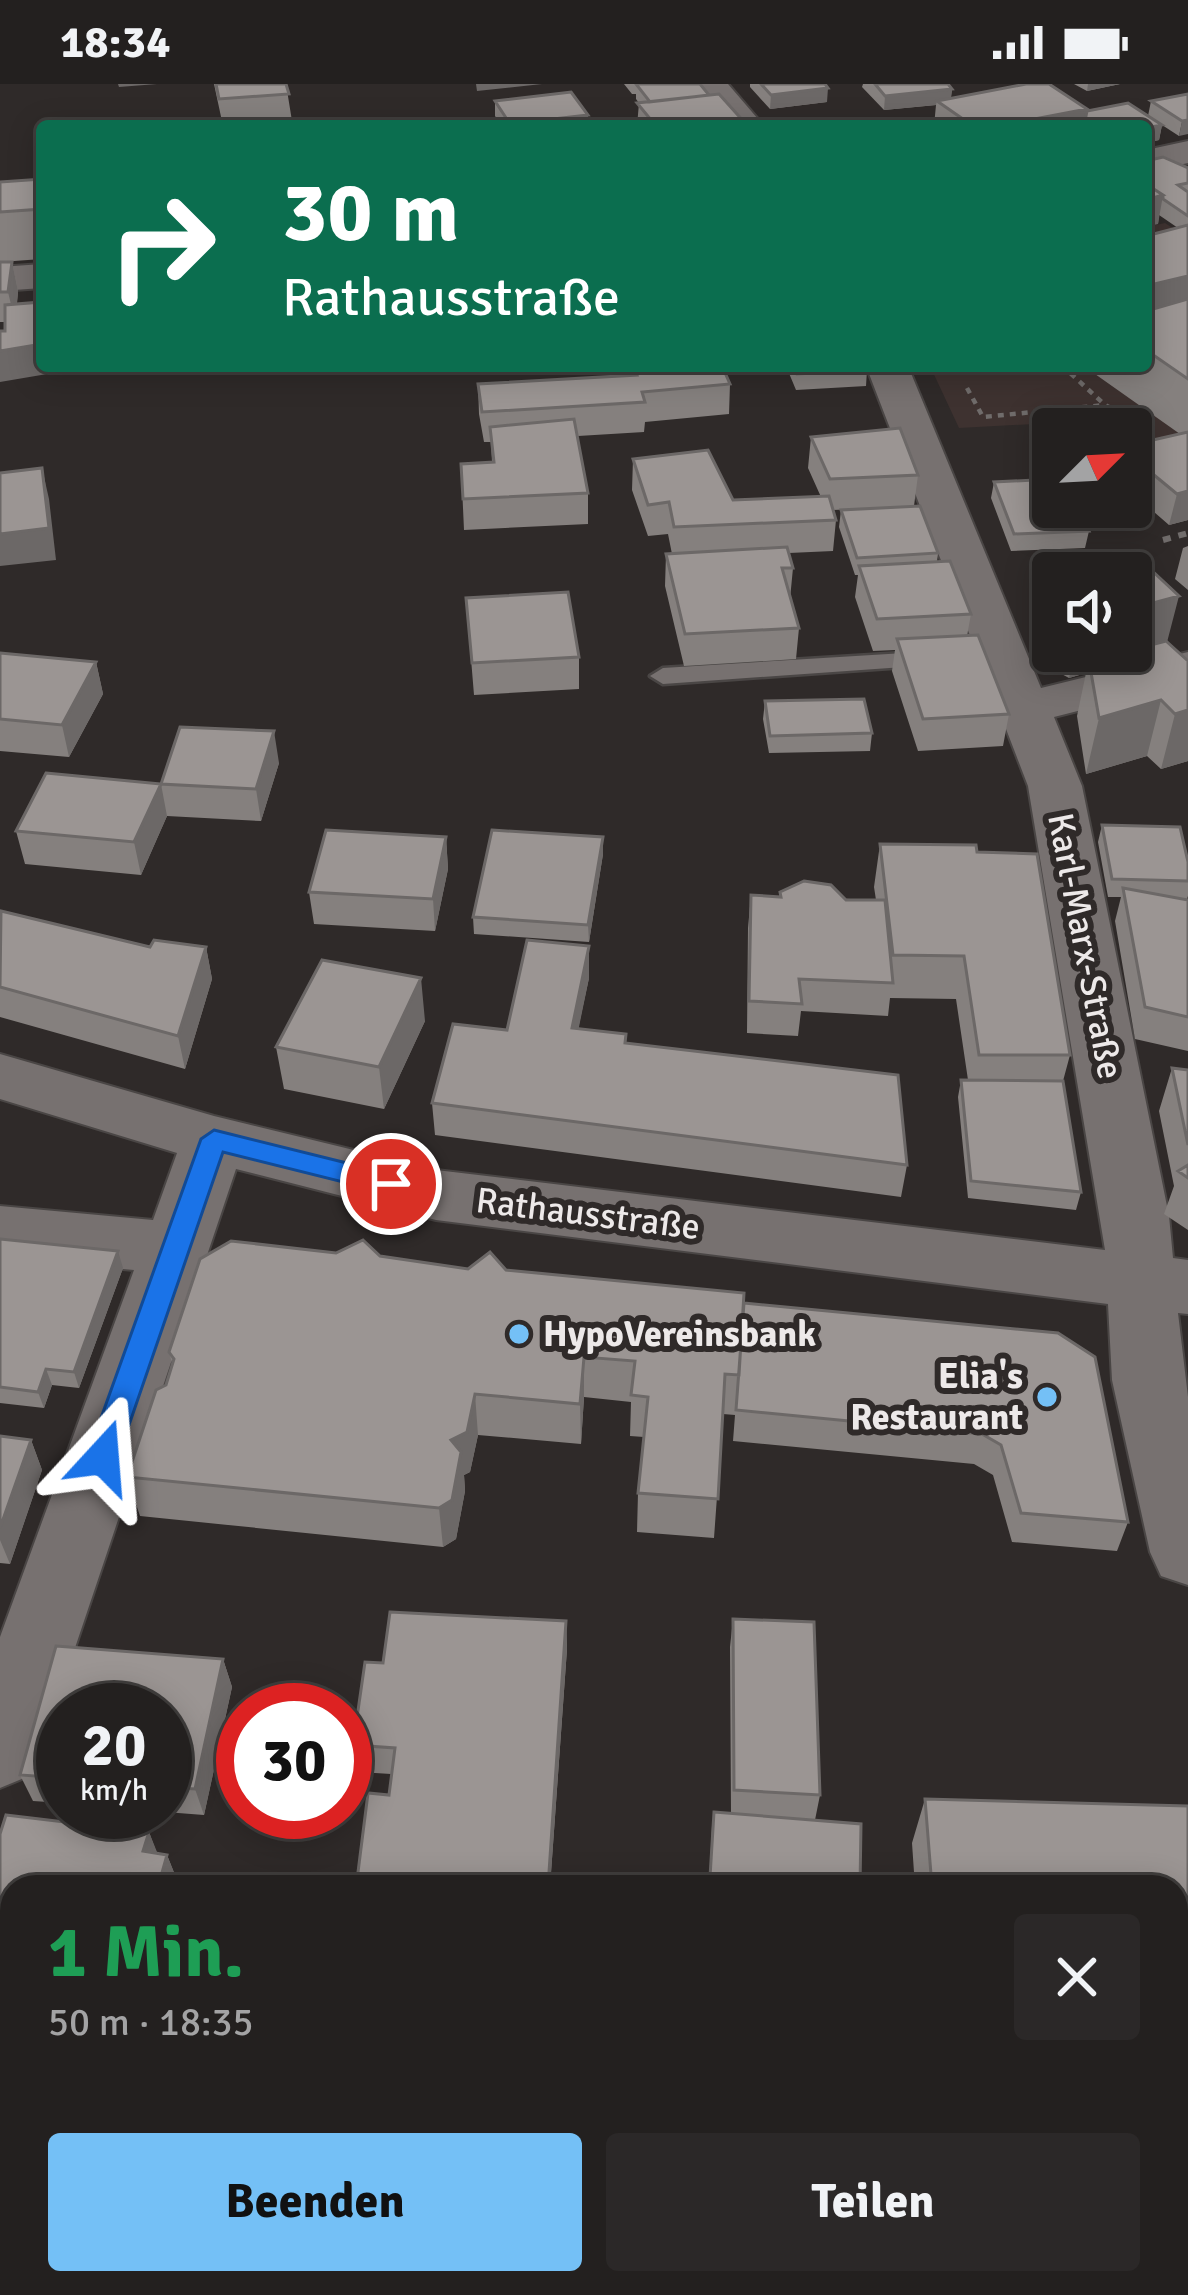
<!DOCTYPE html>
<html lang="de">
<head>
<meta charset="utf-8">
<style>
	:root { --surface:#23201f; --page:#2b2828; --text:#f1f3f6; --muted:#a3a3a4; --line:#403e3d; --accent:#74c0f6 }
	body { margin:0; font-family:Signika,sans-serif; background:var(--page); color:var(--text); height:100vh; display:flex; flex-direction:column; font-size:45px; white-space:nowrap }
	* { box-sizing:border-box; margin:0 }
	p { font-size:39px; color:var(--muted) }
	.icon { flex:none; width:66px; height:66px; fill:none; stroke:currentColor; stroke-width:2; stroke-linecap:round; stroke-linejoin:round }
	.map { position:relative; flex:1; overflow:hidden }
	.side { position:absolute; left:0px; top:1791px; width:1188px; height:420px; display:flex; flex-direction:column; background:var(--surface); border-radius:36px 36px 0 0; box-shadow:0 6px 30px #0003,0 0 0 3px var(--line) }
	.side>* { flex:none }
	.guide { position:absolute; left:36px; top:36px; width:1116px; height:252px; border-radius:12px; box-shadow:0 6px 30px #0003,0 0 0 3px var(--line); background:#0b6e4f; color:#fff; overflow:hidden }
	.needle { width:78px; rotate:66deg }
	.fabs { position:absolute; left:1032px; top:324px; display:grid; gap:24px }
	.fabs a { display:grid; place-items:center; width:120px; height:120px; border-radius:12px; background:var(--surface); box-shadow:0 6px 30px #0003,0 0 0 3px var(--line); font-size:60px }
	.speed { position:absolute; left:36px; top:1599px; display:flex; gap:24px; font-size:60px; font-weight:700; text-align:center }
	.speed>* { display:grid; place-content:center; width:156px; height:156px; border-radius:50%; background:var(--surface); box-shadow:0 6px 30px #0003,0 0 0 3px var(--line); line-height:1 }
	.speed small { font-size:30px; font-weight:400 }
	.speed .limit { border:18px solid #d22; background:#fff; color:#111 }
	.pin { position:absolute; display:grid; place-items:center; width:102px; height:102px; color:#fff; margin:-51px; border:6px solid #fff; border-radius:50%; box-shadow:0 3px 12px #0007 }
	.me { position:absolute; width:132px; margin:-66px; rotate:19deg; stroke-linejoin:round; filter:drop-shadow(0 0 9px #0008) }
	.turn { display:flex; align-items:center; gap:42px; height:252px; padding:0 48px; font-size:54px }
	.turn .icon { width:156px; height:156px; stroke-width:2.5 }
	.turn b { display:block; font-size:84px; line-height:102px }
	.round { display:grid; place-items:center; flex:none; width:126px; height:126px; border-radius:12px; background:var(--page) }
	.overview { display:flex; align-items:center; justify-content:space-between; height:204px; padding:0 48px }
	h1 { font-size:72px; font-weight:700; line-height:90px; color:#1e9e55 }
	.button { display:flex; gap:24px; margin-top:auto; padding:24px 48px }
	.button a { flex:1; height:138px; border-radius:12px; background:var(--accent); color:#111; font-size:48px; font-weight:700; line-height:138px; text-align:center }
	.button a+a { background:var(--page); color:var(--text) }
	.status { display:flex; justify-content:space-between; align-items:center; height:84px; padding:0 60px; background:var(--surface); direction:ltr }
	.status svg { height:33px; fill:currentColor }
	.map>svg:first-child { display:block }
	.built { fill:#3e3230 }
	.lines { fill:none; stroke-linecap:round; stroke-linejoin:round }
	.lane-casing { stroke:#4a4645; stroke-width:5 }
	.street-casing { stroke:#4a4645; stroke-width:4 }
	.path-far1 { stroke:#706c6b; stroke-width:4.5; stroke-dasharray:6 6; stroke-linecap:butt }
	.path { stroke:#706c6b; stroke-width:6; stroke-dasharray:8 8; stroke-linecap:butt }
	.lane { fill:#777170; fill-rule:evenodd }
	.street { fill:#777170; fill-rule:evenodd }
	.wall { fill:#85807e }
	.shaded-wall { fill:#6c6867 }
	.building { fill:#9b9593; stroke:#6c6867; stroke-width:3 }
	.route { fill:#1a73e8; stroke:#114b97; stroke-width:3 }
	.poi-dot { fill:#74c0f6; stroke:#2f2a29; stroke-width:4.5 }
	.labels { text-anchor:middle; dominant-baseline:central; stroke-width:12; stroke-linejoin:round; paint-order:stroke }
	.street-label { font-size:36px; fill:#ede9e9; stroke:#2f2a29 }
	.poi-label { font-size:36px; font-weight:bold; fill:#ede9e9; stroke:#2f2a29; text-anchor:start }
</style>
</head>
<body>
<div class="status"><b>18:34</b><svg viewBox="0 0 49 12"><path d="M0 12V9h3v3zM5 12V6h3v6zM10 12V3h3v9zM15 12V0h3v12zM26 1h20v11H26zM47 4h2v5h-2z"/></svg></div>
<div class="map">
<svg width="1188" height="2211" viewBox="0 0 1188 2211">
	<rect width="100%" height="100%" fill="#2f2a29"/>
	<path class="built" d="M1165 139 1188 154V371L1109 336 959 344 930 282H1146V143Z"/>
	<g class="lines">
		<g class="lane-casing">
			<path id="lane" d="M937 567 950 575 946 580 663 600 650 592 663 584Z"/>
		</g>
		<g class="street-casing">
			<path id="street" d="M693 0H728L764 42H727Z
				M1188 57V79L1146 88V66Z
				M42 180V204L0 207V183Z
				M866 282H908L1041 604 1188 568V599L1054 633 1082 702 1169 1132 1173 1174 1188 1176V1230L1178 1229 1188 1313V1501L1161 1492 1150 1468 1112 1296 1108 1220 436 1136 236 1085 41 1665 29 1692 0 1704V1553L134 1186 0 1174V1122L153 1136 177 1069 0 1015V970L214 1032 436 1086 1105 1166 1028 702Z"/>
		</g>
		<path class="path-far1" d="M1088 282 1068 287 1105 321 1156 348
			M967 304 983 333 1105 321"/>
		<path class="path" d="M1163 456 1188 449"/>
		<use href="#lane" class="lane"/>
		<use href="#street" class="street"/>
	</g>
	<path class="wall" d="M214 0H286L292 37 223 42Z
		M624 0H700L709 11 745 39V42H637L639 19 636 15V10H632Z
		M750 0H825L827 18 770 25 750 3Z
		M863 0H948L952 5 951 14 1148 32 1151 17 1188 10 1179 52 1162 41 1159 56 1146 59V42H934L936 21 884 26 862 3Z
		M1074 0H1120L1087 7Z
		M495 17 588 31V42H502L495 32Z
		M1146 77 1188 84V436L1169 441 1131 408V361L1180 350 1095 290 1096 282H1146V152L1178 144 1159 131 1158 140Z
		M42 95V175L0 178V98Z
		M0 178H12L18 207 17 220 53 282V289L5 247V238H0Z
		M630 282H722L730 300 729 330 645 338 644 348 578 352 588 409V440L464 446 461 380 492 378 491 358H484L479 330 478 300 630 291Z
		M786 282H866L867 286 866 302 796 306Z
		M811 353 918 391 914 422 938 469 937 478 971 530 967 552 1009 630 1003 662 918 667 892 587 895 566 873 567 855 513 858 491H855L839 443 841 426 880 424 833 426 836 436 833 467 789 469 793 484 790 515 799 544 796 575 684 582 665 502 666 470H672L668 450 648 452 632 406 633 375 733 416 821 413 808 384Z
		M994 398 1089 447 1085 464 1011 467 991 414Z
		M1188 462V506L1175 495 1183 464Z
		M1053 495V567H1131L1168 558 1188 677 1161 685 1147 672 1086 690 1077 632 1086 589 1069 594 1056 587 1044 543Z
		M466 514 579 573V605L474 611Z
		M0 569 96 578 103 610 69 673 0 667Z
		M765 617 872 649 870 667 769 669 763 635Z
		M279 679 261 737 167 732 161 700Z
		M161 700 167 732 141 791 25 780 16 747Z
		M1102 741 1188 778V812L1187 815H1181L1188 816V967L1135 955 1115 837 1121 813H1108L1098 758Z
		M446 753 448 785 435 847 314 840 309 808Z
		M603 753V770L589 858 474 850 473 833Z
		M880 760 977 768 1070 971 1063 997 1081 1108 1076 1126 968 1114 958 1013 961 996H968L956 915 890 914 888 932 801 927 798 952 747 949 748 844 751 811 876 816 874 803Z
		M0 828 150 863H206L212 895 185 985 0 933Z
		M589 894 578 945 626 959 907 1081 901 1113 435 1051 432 1019 507 946Z
		M425 937 384 1025 284 1005 276 963Z
		M1172 984 1188 986V1146L1164 1130 1174 1102 1159 1027Z
		M0 1155 123 1184 79 1304 52 1301 44 1324 0 1319Z
		M336 1169 380 1172 468 1185 506 1186 744 1219 1058 1249 1128 1438 1117 1467 1012 1458 993 1391 974 1380 733 1357 735 1331 723 1330 714 1454 637 1448 638 1409 644 1353 630 1352 631 1318 584 1313 581 1360 478 1351 470 1388 464 1391 465 1407 456 1455 443 1463 140 1432 127 1393 166 1301 172 1279 169 1268Z
		M0 1352 31 1356 42 1386 10 1480 0 1479Z
		M733 1535 820 1711 815 1736 860 1803H694H709L712 1742 731 1729 730 1563Z
		M566 1537 567 1565 550 1803H359L357 1796 389 1711 391 1690 359 1688 353 1661 383 1579Z
		M56 1562 223 1575 232 1603 204 1731 165 1728V1626H63V1719L33 1717 20 1691Z
		M925 1715 1188 1722V2080H1176V1803H915L912 1759Z
		M149 1748 157 1770 167 1771 177 1796 12 1803V2078L0 2077V1750Z"/>
	<path class="shaded-wall" d="M118 0H157L119 3Z
		M476 0H542L477 7Z
		M1088 0H1120L1087 7Z
		M828 4 827 18 770 25 771 11Z
		M952 5 950 19 937 17 936 21 884 26 885 12Z
		M1087 25 1084 42H997Z
		M588 31V42H510V40Z
		M1188 36V50L1179 52 1182 37Z
		M1162 41 1159 56 1146 59V44Z
		M1163 111 1158 140 1146 143V116Z
		M12 178 18 207 15 237 8 208Z
		M1188 192V240L1146 251V202Z
		M42 260V282H53V289L0 298V267Z
		M42 384 49 415 56 476 0 482V450Z
		M1188 407V436L1169 441 1177 410Z
		M1179 512 1165 566 1089 577 1086 589 1069 594 1075 567H1131V525Z
		M96 578 103 610 69 673 62 641Z
		M1161 616 1147 672 1086 690 1099 634Z
		M1188 626V677L1161 685 1175 630Z
		M274 647 279 679 261 737 256 705Z
		M161 700 167 732 141 791 134 758Z
		M446 753 448 785 435 847 433 815Z
		M603 753V770L589 858 588 841Z
		M589 862V894L572 977V944Z
		M206 863 212 895 185 985 178 952Z
		M421 894 425 937 384 1025 379 983Z
		M118 1167 123 1184 79 1304 74 1288Z
		M584 1273V1313L581 1360 580 1320Z
		M46 1285 52 1301 44 1324 38 1308Z
		M475 1310 478 1351 470 1388 464 1391 465 1407 456 1455 443 1463 439 1424 451 1356Z
		M31 1356 42 1386 10 1480 0 1456V1444Z
		M566 1537 567 1565 550 1803H548Z
		M223 1575 232 1603 204 1731 195 1705Z
		M149 1748 159 1773 143 1767Z
		M167 1771 177 1796 175 1803H158Z
		M236 2199 243 2211H233Z"/>
	<path class="building" d="M216 0H286L289 10 219 15Z
		M636 0H700L709 11 650 18Z
		M761 0H825L828 4 771 11Z
		M875 0H948L952 5 885 12Z
		M1026 0H1049L1087 25 997 42H973L937 17Z
		M571 8 588 31 510 40 495 17Z
		M719 10 745 39 722 42H656L637 19Z
		M1188 10V36L1182 37 1151 17Z
		M1128 19 1162 41 1146 44V42H1092L1085 37 1087 27Z
		M1163 73 1188 84V99L1178 101 1188 108V132L1163 115V111L1146 100V77Z
		M42 95V125L0 128V98Z
		M1146 100 1163 111 1146 116Z
		M1188 141V192L1146 202V152Z
		M0 178H12L8 208H0Z
		M1188 215V295L1146 266V227Z
		M42 218V260L0 267V247H5V221Z
		M634 282H722L730 300 642 308 645 318 482 328 478 300 637 291Z
		M794 282H866L867 286 797 290Z
		M574 335 588 409 463 415 461 380 494 378 490 343Z
		M900 344 918 391 830 395 811 353Z
		M1188 348V407L1177 410 1131 372V361Z
		M708 366 733 416 829 412 836 436 674 443 669 418 648 421 633 375Z
		M42 384 49 444 0 450V389Z
		M1053 395V423H1078L1089 447 1014 450 994 398Z
		M920 422 938 469 857 474 841 426Z
		M787 463 793 484H782L799 544 685 550 666 470Z
		M1132 468 1179 512 1131 525V489L1054 488Z
		M950 477 971 530 877 535 859 482Z
		M568 508 579 573 472 579 466 514Z
		M978 551 1009 630 923 635 897 555Z
		M1166 557 1188 577V626L1175 630 1161 616 1099 634 1089 577Z
		M0 569 96 578 62 641 0 635Z
		M864 615 872 649 770 652 765 617Z
		M180 643 274 647 256 705 161 700Z
		M46 689 161 700 134 758 16 747Z
		M1102 741 1180 743 1188 778V797L1112 795Z
		M326 746 446 753 433 815 309 808Z
		M492 746 603 753 588 841 473 833Z
		M880 760 976 761 977 768 1037 770 1070 971H979L964 872 893 871Z
		M804 797 831 801 846 816H885L893 899 799 895 802 920 749 917 751 811 781 813 780 808Z
		M1123 804 1188 816V933L1145 923Z
		M1 827 150 863 154 856 206 863 178 952 0 903Z
		M527 856 589 862 572 944 626 950 625 959 898 991 907 1081 432 1019 453 940 507 946Z
		M322 876 421 894 379 983 276 963Z
		M1172 984 1188 986V1061Z
		M961 996 1063 997 1081 1108 971 1097Z
		M1188 1081V1094L1178 1087Z
		M0 1155 118 1167 74 1288 46 1285 38 1308 0 1303Z
		M363 1156 380 1172 468 1185 490 1168 506 1186 744 1209 739 1291 725 1290 718 1415 638 1409 648 1313 631 1311 635 1277 584 1273 580 1320 475 1310 467 1348 451 1356 461 1368 452 1416 439 1424 127 1393 156 1306 166 1301 174 1275 169 1268 200 1175 231 1157 336 1169Z
		M744 1219 1058 1249 1095 1273 1128 1438 1021 1429 1001 1361 982 1350 736 1326Z
		M0 1352 31 1356 0 1444Z
		M390 1528 566 1537 548 1803 357 1796 368 1709 389 1711 395 1664 353 1661 365 1578 383 1579Z
		M733 1535 814 1538 820 1711 734 1706Z
		M56 1562 223 1575 195 1705 165 1703V1626H63V1694L20 1691Z
		M925 1715 1188 1722V1876H1176V1803H932Z
		M714 1728 861 1740 860 1803H818L710 1793Z
		M6 1731 149 1748 143 1767 167 1771 158 1803H12V2060L0 2059V1750Z
		M1176 1893H1188V2060H1176Z
		M33 2199H235L233 2211H31Z
		M678 2199H906V2211H678Z"/>
	<path class="route" d="M214 1046 391 1090 405 1100 391 1110 223 1068 118 1373 103 1386 87 1373 201 1055Z"/>
	<g class="poi-dot">
		<circle cx="519" cy="1250" r="12"/>
		<circle cx="1047" cy="1313" r="12"/>
	</g>
	<g class="labels">
		<g class="street-label">
			<text transform="translate(1085 862) rotate(79)">Karl-Marx-Straße</text>
			<text transform="translate(588 1130) rotate(7)">Rathausstraße</text>
		</g>
		<g class="poi-label">
			<text x="543" y="1250">HypoVereinsbank</text>
			<text x="1023" y="1292" text-anchor="end">Elia's<tspan x="1023" dy="41">Restaurant</tspan></text>
		</g>
	</g>
</svg>
<div class="fabs">
<a><svg class="needle" viewBox="-14 -14 28 28"><path d="M0-13l5 13h-10z" fill="#e53935"/><path d="M0 13l5-13h-10z" fill="#a3a3a4"/></svg></a>
<a><svg class="icon" aria-label="sound" viewBox="0 0 24 24"><path d="M4 9h4l5-4v14l-5-4H4zM17 9q2 3 0 6"/></svg></a>
</div>
<div class="speed"><div>20<small>km/h</small></div><div class="limit">30</div></div>
<div class="pin" style="left:391px;top:1100px;background:#d93025"><svg class="icon" aria-label="arrive" viewBox="0 0 24 24"><path d="M6 21V4h12l-3 4 3 4H6"/></svg></div>
<svg class="me" style="left:103px;top:1373px" viewBox="-20 -20 40 40"><path d="M0-17L14 15 0 8-14 15z" fill="#1a73e8" stroke="#fff" stroke-width="4"/></svg>
<div class="guide">
<div class="turn"><svg class="icon" aria-label="right" viewBox="0 0 24 24"><path d="M7 20v-9h11M14 6l5 5-5 5"/></svg><div><b>30 m</b>Rathausstraße</div></div>
</div>
<section class="side">
<div class="overview"><div><h1>1 Min.</h1><p>50 m · 18:35</p></div><a class="round"><svg class="icon" aria-label="close" viewBox="0 0 24 24"><path d="M6 6l12 12M18 6L6 18"/></svg></a></div>
<div class="button"><a>Beenden</a><a>Teilen</a></div>
</section>
</div>
</body>
</html>
